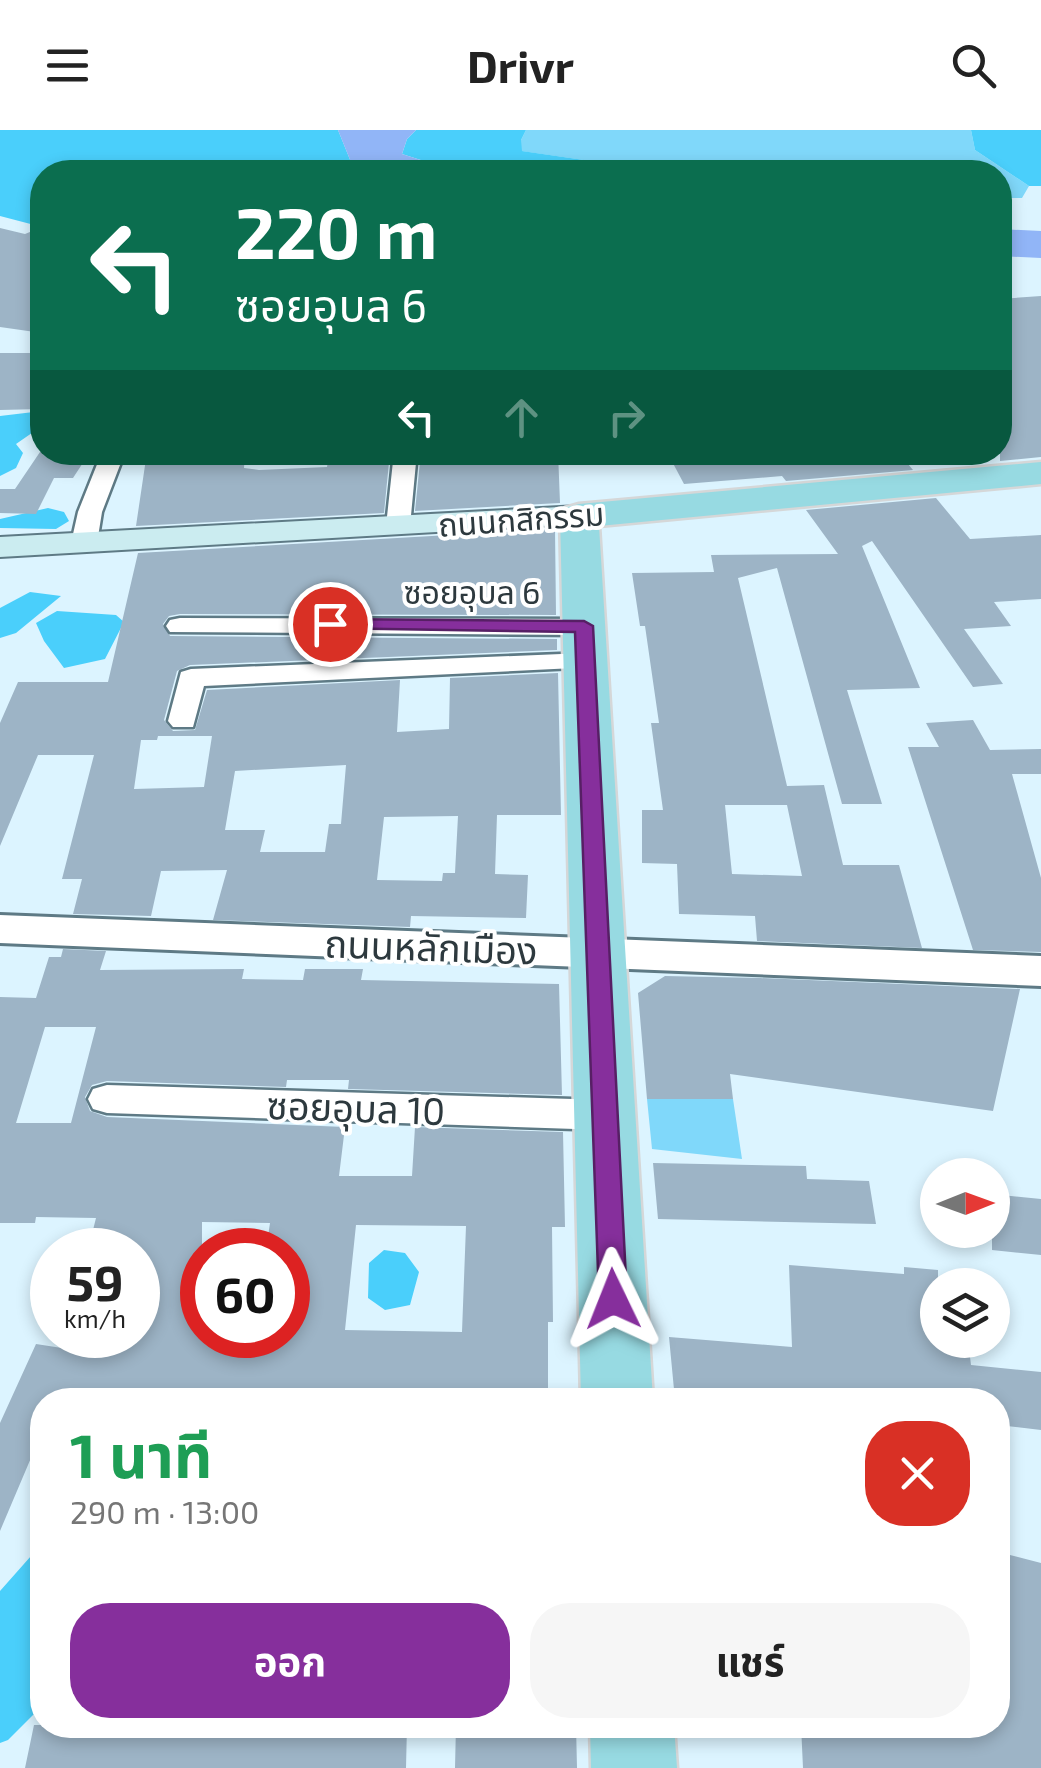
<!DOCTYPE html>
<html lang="th">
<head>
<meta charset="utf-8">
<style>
	:root { --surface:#fff; --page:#f6f6f6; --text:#222; --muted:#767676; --accent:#862f9c }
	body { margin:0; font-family:"Exo 2","Noto Sans Thai",sans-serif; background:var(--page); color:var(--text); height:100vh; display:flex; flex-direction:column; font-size:38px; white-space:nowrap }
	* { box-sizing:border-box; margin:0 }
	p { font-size:32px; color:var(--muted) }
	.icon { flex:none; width:55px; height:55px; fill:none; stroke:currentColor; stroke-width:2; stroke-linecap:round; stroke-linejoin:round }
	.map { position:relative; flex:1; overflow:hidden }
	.sheet { position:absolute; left:30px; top:1258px; width:980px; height:350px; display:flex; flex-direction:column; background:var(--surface); border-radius:40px; box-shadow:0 5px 15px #0003 }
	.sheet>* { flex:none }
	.hud { position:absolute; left:30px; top:30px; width:982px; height:305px; border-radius:40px; box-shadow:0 5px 15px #0003; background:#0b6e4f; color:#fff; overflow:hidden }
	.needle { width:65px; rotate:89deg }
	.fabs { position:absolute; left:920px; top:1028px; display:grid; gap:20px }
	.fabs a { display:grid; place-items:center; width:90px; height:90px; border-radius:50%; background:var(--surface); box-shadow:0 5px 15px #0003; font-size:50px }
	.speed { position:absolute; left:30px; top:1098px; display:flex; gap:20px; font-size:50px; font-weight:700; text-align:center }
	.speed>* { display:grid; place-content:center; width:130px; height:130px; border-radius:50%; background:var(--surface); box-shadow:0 5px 15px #0003; line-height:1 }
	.speed small { font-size:25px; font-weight:400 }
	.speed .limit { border:15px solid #d22; background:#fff; color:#111 }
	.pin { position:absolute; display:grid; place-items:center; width:85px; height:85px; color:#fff; margin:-42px; border:5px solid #fff; border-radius:50%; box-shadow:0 2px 10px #0007 }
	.me { position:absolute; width:110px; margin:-55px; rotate:358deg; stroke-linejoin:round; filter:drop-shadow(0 0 8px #0008) }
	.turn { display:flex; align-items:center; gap:35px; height:210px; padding:0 40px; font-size:45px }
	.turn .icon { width:130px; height:130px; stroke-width:2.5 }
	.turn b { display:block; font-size:70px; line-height:85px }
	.lanes { display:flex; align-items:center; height:95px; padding:0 40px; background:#0003; justify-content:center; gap:50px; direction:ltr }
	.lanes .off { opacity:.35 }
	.round { display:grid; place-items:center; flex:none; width:105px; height:105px; border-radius:40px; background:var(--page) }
	.summary { display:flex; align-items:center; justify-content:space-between; height:170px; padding:0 40px }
	h1 { font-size:60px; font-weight:700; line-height:75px; color:#1e9e55 }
	.action { display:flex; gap:20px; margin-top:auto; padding:20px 40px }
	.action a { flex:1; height:115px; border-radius:40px; background:var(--accent); color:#fff; font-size:40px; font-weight:700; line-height:115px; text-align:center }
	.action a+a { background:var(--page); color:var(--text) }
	header { display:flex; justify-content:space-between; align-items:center; height:130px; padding:0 40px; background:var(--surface); font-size:45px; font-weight:700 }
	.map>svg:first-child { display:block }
	.green { fill:#80d8fa }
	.forest { fill:#4acffb }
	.water { fill:#91b5f7 }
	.building { fill:#9db4c6; fill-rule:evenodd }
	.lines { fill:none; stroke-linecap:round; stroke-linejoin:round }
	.minor-casing { stroke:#5e7a85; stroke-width:5 }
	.tertiary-casing { stroke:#5e7a85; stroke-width:6 }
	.secondary-casing { stroke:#5e7a85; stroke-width:4 }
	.primary-casing { stroke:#d5d7d8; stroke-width:5 }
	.minor { fill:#fff; fill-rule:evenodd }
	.tertiary { fill:#fff; fill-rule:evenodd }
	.secondary { fill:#cbecf0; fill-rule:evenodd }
	.primary { fill:#97dae2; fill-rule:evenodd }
	.route { fill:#862f9c; stroke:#571f65; stroke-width:2.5 }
	.labels { text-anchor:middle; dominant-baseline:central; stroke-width:8; stroke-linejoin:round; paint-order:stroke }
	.far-street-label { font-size:32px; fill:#2d393e; stroke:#fff }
	.street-label { font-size:38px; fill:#2d393e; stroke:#fff }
</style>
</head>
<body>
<header><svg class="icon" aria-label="menu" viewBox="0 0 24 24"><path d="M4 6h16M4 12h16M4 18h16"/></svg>Drivr<svg class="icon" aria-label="search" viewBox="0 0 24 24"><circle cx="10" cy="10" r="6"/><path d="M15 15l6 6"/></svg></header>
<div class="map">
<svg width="1041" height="1638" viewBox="0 0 1041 1638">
	<rect width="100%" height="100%" fill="#dcf4ff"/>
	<path class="green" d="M526 0H971L975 20 1029 56 1022 68H1000V42H667L521 21V10Z
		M647 969H733L742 1029 652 1019Z"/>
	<path class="forest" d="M0 0H338L355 42H42V97L0 86Z
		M416 0H526L521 10 522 21 667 42H458L402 24 407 9Z
		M971 0H1041V56H1029L975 20Z
		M42 281V296L16 314 23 323 16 338 0 346V286Z
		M48 378 64 382 69 391 56 399 0 398V389Z
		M30 462 61 466 16 503 0 508V478Z
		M57 481 116 485 124 492 105 529 64 538 44 511 36 493Z
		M384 1120 405 1123 419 1142 410 1175 385 1180 368 1168 369 1133Z
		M42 1422V1576L8 1610 0 1613V1461L31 1426Z"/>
	<path class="water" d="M338 0H416L407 9 402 24 458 42H355Z
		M1000 99 1041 101V128L1000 126Z"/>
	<path class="building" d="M42 97V203L0 197V98L25 104Z
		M1041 166V327L1000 331V169Z
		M0 223H42V279L0 280Z
		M40 322H90L73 348H54L36 384 0 383V359H15Z
		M147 322H245L244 338 259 340 327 337 329 325 390 322 384 383 136 396Z
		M421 322H558L560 373 415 381Z
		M667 322H898L913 340 786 351 782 346 684 354Z
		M936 368 970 409 1041 405V469L994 472 1011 496 964 499 1003 554 973 557 872 411 862 416 920 558 847 560 882 674H842L777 438 738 448 787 656 824 655 843 735H899L922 818 757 811 755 786 679 784 677 734 642 733V680H663L651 593H659L645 496H640L632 443 714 442 711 425 838 424 806 380ZM725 675H787L802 746 732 744Z
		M555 399 556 485 180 484 169 486 163 494 170 506 557 509V520L190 535 177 541 164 590 173 601 195 600 207 560 400 550 397 602 449 599 450 548 558 543 561 685H497L495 744 528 745 526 788 411 786 410 797 213 790 227 740 161 741 151 786 73 784 82 749H62L94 625H38L0 716V593L18 552H108L138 423ZM158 606H212L204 657 134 659 141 610H157ZM346 635 341 694H329L325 722H260L265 700H225L235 641ZM458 686 455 743H443L442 751 377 750 384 687Z
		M973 590 990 620 1041 619V644H1012L1041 748V822L973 820 908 617H939L926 593Z
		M63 819 106 821 100 840 244 839 242 849 303 850 305 839H363L361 850 559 854 562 965 348 959 349 950H287L286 957 107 951 92 955 85 967 90 981 107 987 345 997 339 1046H412L415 997 563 1002 565 1097H552L553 1192H548V1270H42V1302L0 1401V1293L36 1214 94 1223 100 1205H138V1120H88L96 1088 36 1087 35 1093H0V867L36 868 49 827H61ZM45 897H96L71 993H16ZM202 1092 270 1093 266 1120H288V1205H202ZM356 1095 466 1096 462 1202 345 1200Z
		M665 846 760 848 1020 859 993 981 730 944 733 969H647L638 863Z
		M653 1033 806 1036 807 1049 869 1051 876 1094 658 1089Z
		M992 1064 1041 1069V1125L992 1120Z
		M789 1135 904 1144V1137L938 1140V1210H968L971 1235 1041 1242V1300L998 1295V1270H675L669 1207 792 1217Z
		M998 1422 1041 1433V1638H803L801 1595H998Z
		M34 1595H407L406 1638H25Z
		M456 1595H576L577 1638H455Z"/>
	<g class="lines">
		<g class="minor-casing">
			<path id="minor" d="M102 322H125L102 382 97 413 84 421 71 413 78 382Z
				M394 322H417L410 396 398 403 386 396Z
				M180 488 584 489 598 497 584 505 170 502 166 496 170 490Z
				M585 523 599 531 595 537 204 556 193 597H173L168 591 181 542 191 539Z
				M107 955 605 970 619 975 625 985 619 995 605 1000 107 983 93 979 88 969 93 959Z"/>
		</g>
		<g class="tertiary-casing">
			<path id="tertiary" d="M0 785 1041 826V856L0 813Z"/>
		</g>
		<g class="secondary-casing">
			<path id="secondary" d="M579 376 591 379 596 386 591 393 0 427V407Z"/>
		</g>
		<g class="primary-casing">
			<path id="primary" d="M1041 332V354L599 396 653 1270H581L560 386 565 378 579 374Z
				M590 1595H674L677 1638H591Z"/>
		</g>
		<use href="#minor" class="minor"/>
		<use href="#tertiary" class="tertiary"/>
		<use href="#secondary" class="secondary"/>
		<use href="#primary" class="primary"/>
	</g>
	<path class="route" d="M330 489 584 491 593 496 627 1169 623 1177 613 1181 603 1177 599 1169 575 502 324 498 321 494Z"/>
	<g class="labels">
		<g class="far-street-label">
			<text transform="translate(521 388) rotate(-4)">ถนนกสิกรรม</text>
			<text x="472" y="461">ซอยอุบล 6</text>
		</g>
		<g class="street-label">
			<text transform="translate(431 816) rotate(2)">ถนนหลักเมือง</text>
			<text transform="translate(356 977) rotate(2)">ซอยอุบล 10</text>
		</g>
	</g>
</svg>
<div class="fabs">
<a><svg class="needle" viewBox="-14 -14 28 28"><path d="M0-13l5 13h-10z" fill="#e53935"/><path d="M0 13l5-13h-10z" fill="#767676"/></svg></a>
<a><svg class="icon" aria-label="layers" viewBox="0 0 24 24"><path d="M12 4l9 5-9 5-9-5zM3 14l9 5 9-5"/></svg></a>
</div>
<div class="speed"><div>59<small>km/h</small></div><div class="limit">60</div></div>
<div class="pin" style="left:330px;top:494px;background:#d93025"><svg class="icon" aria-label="arrive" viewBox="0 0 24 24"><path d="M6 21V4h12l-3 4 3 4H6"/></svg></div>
<svg class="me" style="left:613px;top:1169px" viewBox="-20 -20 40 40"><path d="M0-17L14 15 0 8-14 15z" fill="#862f9c" stroke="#fff" stroke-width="4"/></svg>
<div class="hud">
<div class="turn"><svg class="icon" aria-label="left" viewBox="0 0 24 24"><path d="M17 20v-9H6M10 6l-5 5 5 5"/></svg><div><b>220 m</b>ซอยอุบล 6</div></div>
<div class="lanes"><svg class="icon" aria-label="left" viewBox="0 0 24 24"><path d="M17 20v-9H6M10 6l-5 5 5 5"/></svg><svg class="icon off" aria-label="ahead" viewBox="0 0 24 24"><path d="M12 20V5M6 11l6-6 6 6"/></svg><svg class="icon off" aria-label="right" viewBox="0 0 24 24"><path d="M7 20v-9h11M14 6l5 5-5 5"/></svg></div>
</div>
<section class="sheet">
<div class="summary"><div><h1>1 นาที</h1><p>290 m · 13:00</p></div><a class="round" style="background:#d93025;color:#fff"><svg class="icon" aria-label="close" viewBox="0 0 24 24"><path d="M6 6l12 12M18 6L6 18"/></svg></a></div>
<div class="action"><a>ออก</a><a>แชร์</a></div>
</section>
</div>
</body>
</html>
